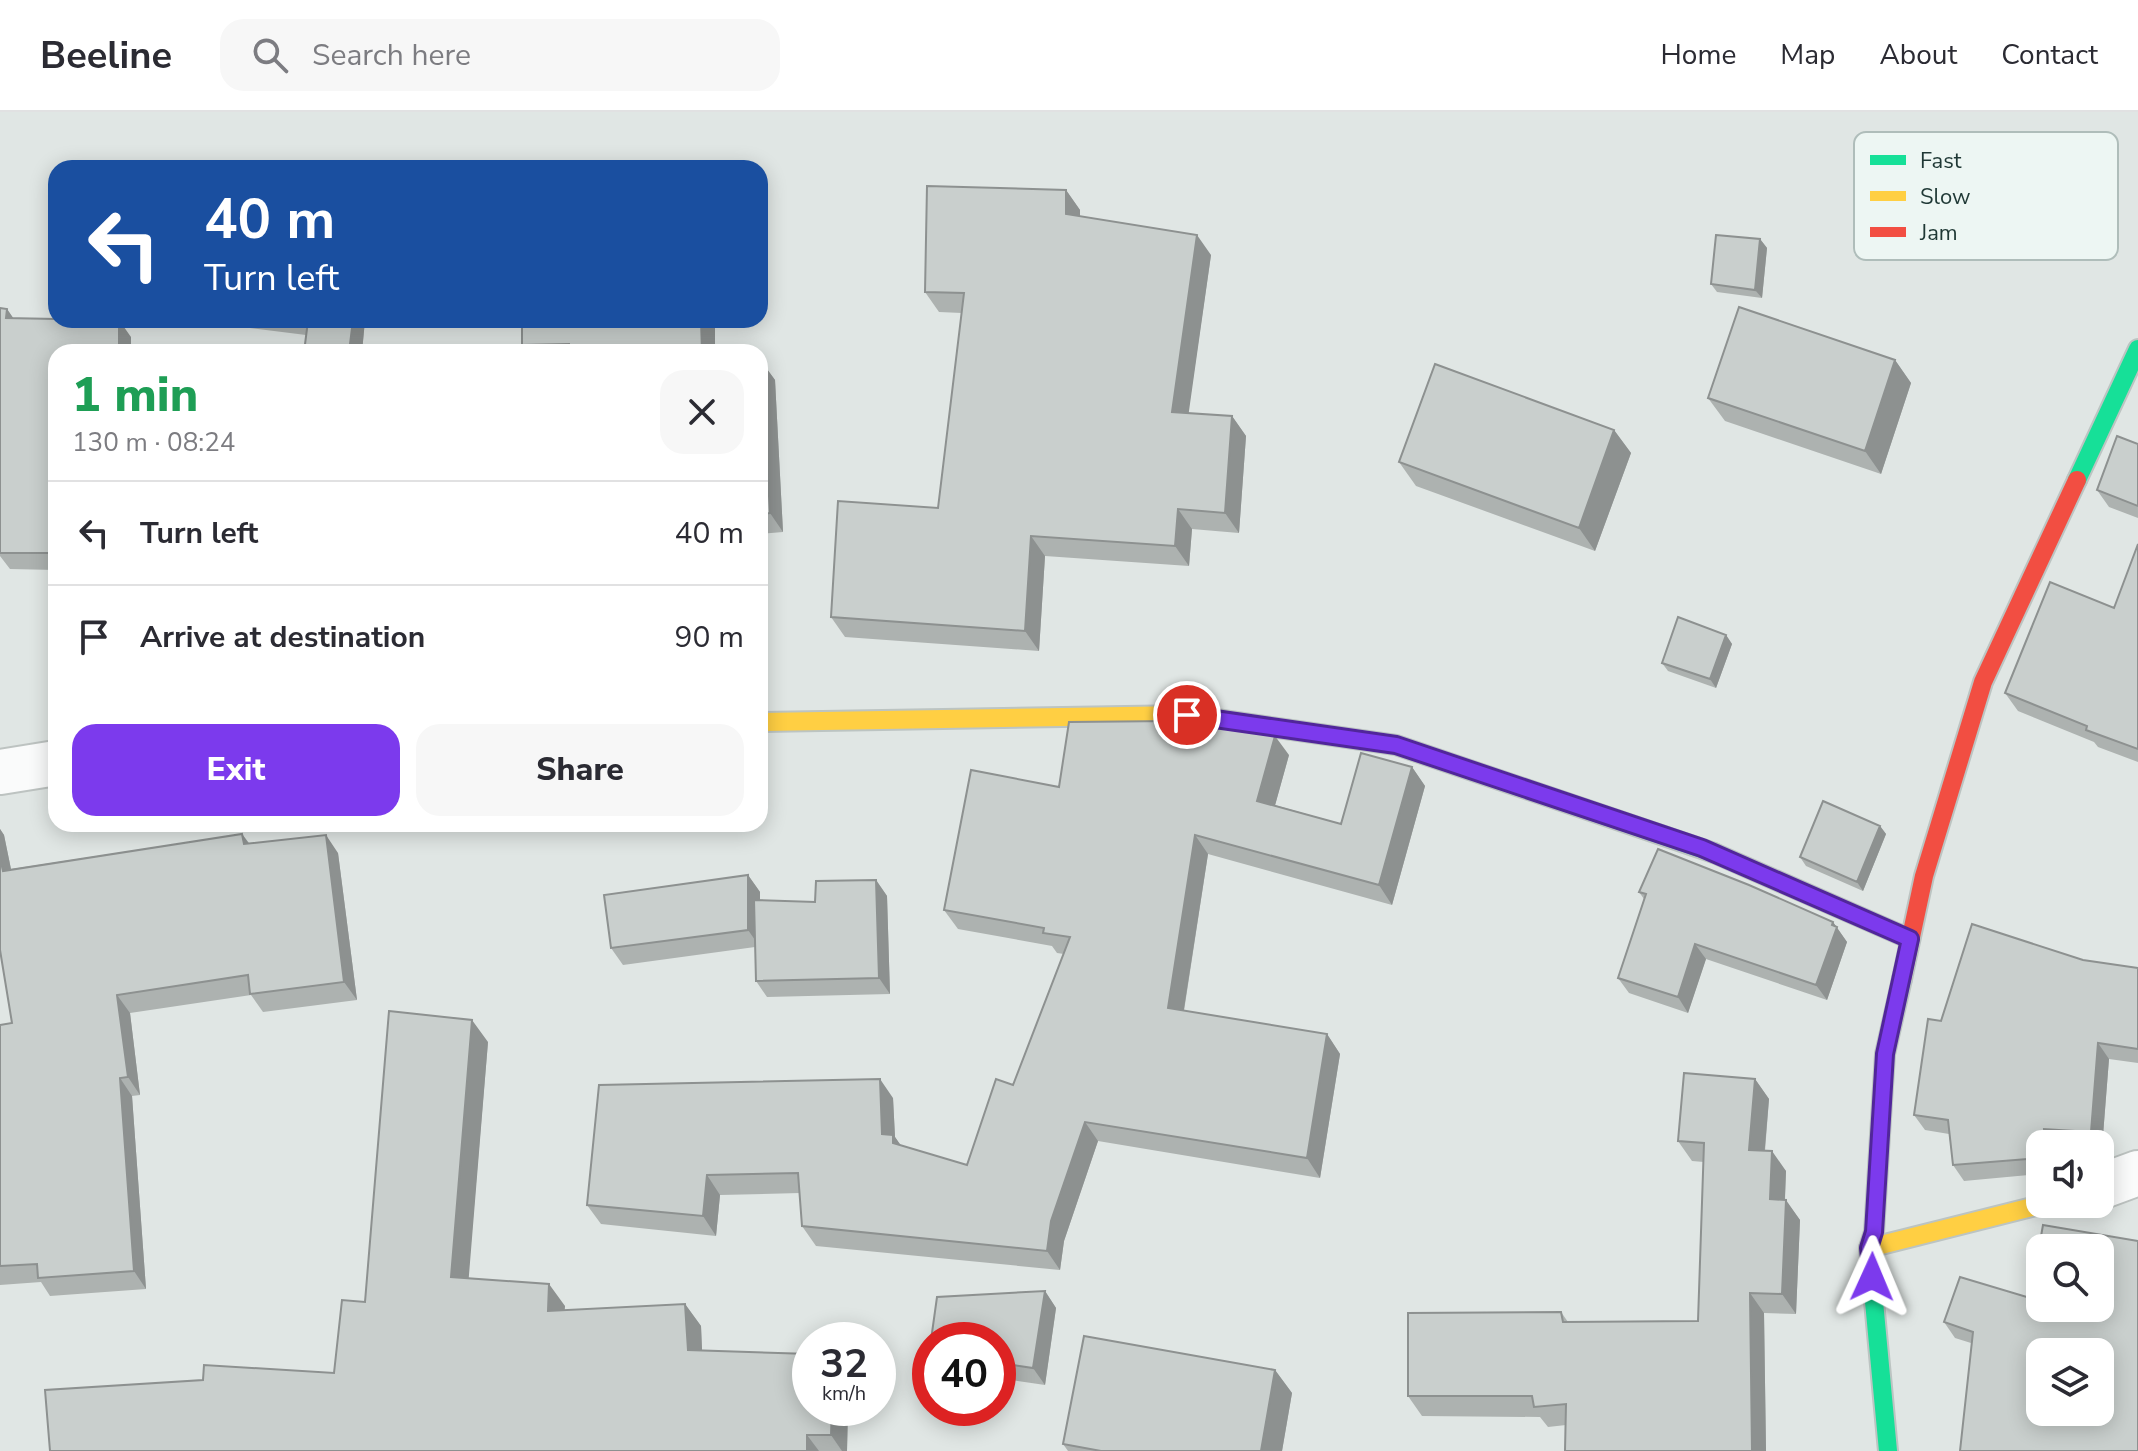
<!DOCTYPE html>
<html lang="en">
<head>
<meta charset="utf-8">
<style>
	:root { --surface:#fff; --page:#f7f7f7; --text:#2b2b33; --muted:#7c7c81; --line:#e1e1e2; --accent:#7c3aed }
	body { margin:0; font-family:"Nunito Sans",sans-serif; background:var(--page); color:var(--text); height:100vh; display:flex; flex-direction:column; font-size:30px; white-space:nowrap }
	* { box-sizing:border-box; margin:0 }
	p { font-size:26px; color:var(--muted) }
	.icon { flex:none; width:44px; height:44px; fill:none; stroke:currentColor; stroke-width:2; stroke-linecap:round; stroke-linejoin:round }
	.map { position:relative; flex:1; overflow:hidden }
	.side { position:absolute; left:48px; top:232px; width:720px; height:488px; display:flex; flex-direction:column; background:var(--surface); border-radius:24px; box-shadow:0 4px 20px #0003 }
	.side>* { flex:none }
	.hud { position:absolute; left:48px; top:48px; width:720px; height:168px; border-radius:24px; box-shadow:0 4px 20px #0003; background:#1a4fa0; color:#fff; overflow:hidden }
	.tools { position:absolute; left:2026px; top:1018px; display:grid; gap:16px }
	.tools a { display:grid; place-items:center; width:88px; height:88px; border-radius:16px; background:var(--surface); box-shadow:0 4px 20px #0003; font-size:40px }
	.speed { position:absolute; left:792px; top:1210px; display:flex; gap:16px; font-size:40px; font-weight:700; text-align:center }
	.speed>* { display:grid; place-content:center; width:104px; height:104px; border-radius:50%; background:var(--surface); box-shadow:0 4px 20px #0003; line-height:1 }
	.speed small { font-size:20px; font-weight:400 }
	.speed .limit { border:12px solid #d22; background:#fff; color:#111 }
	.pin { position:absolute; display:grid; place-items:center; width:68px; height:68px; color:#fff; margin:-34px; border:4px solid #fff; border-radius:50%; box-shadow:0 2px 8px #0007 }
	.me { position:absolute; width:88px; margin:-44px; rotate:1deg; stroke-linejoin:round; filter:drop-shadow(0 0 6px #0008) }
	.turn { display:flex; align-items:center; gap:28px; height:168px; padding:0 24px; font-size:36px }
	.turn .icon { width:104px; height:104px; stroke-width:2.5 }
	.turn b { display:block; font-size:56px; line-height:68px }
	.round { display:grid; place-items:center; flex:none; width:84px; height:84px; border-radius:24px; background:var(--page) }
	.head { display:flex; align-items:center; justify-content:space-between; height:136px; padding:0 24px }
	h1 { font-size:48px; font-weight:800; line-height:60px; color:#1e9e55 }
	.button { display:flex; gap:16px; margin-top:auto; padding:16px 24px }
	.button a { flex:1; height:92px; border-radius:24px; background:var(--accent); color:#fff; font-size:32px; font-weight:800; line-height:92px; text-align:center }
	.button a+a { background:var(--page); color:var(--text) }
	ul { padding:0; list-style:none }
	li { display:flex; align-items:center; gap:24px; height:104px; padding:0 24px; border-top:2px solid var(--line) }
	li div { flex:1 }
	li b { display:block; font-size:30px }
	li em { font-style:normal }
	header { display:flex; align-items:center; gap:48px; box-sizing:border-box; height:112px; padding:0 40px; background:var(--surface); border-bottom:2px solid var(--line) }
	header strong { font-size:38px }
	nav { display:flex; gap:44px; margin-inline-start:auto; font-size:28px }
	.search { width:560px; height:72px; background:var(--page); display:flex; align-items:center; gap:20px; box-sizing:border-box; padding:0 28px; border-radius:24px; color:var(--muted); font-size:30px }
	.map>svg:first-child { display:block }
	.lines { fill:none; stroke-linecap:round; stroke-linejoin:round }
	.street-casing { stroke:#bdc3c1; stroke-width:48 }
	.fast-casing { stroke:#bcc4c2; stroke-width:22 }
	.slow-casing { stroke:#bcc4c2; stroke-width:22 }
	.jam-casing { stroke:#bcc4c2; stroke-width:22 }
	.street { stroke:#fafbfb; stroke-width:44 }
	.fast { stroke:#16e098; stroke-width:18 }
	.slow { stroke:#ffcf43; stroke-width:18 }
	.jam { stroke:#f24e42; stroke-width:18 }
	.wall { fill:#adb2b0 }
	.shaded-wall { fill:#8d9190 }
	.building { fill:#c9cfcd; stroke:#8d9190; stroke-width:2; fill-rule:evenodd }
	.route-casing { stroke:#51269a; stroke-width:20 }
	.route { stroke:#7c3aed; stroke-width:14 }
	.key { fill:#edf6f3; stroke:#afbdba; stroke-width:2 }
	.key-label { font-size:22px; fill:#1f3835 }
</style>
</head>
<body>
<header>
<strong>Beeline</strong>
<div class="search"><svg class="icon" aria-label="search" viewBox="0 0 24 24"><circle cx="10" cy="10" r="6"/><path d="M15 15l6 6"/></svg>Search here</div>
<nav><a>Home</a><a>Map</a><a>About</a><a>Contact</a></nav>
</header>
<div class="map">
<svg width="2138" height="1339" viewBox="0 0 2138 1339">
	<rect width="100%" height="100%" fill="#e0e6e4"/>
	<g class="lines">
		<g class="street-casing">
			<path id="street" d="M0 660 56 651
				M2100 1075 2138 1061"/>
		</g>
		<g class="fast-casing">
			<path id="fast" d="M2077 368 2138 237
				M1216 607 1396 633 1714 741
				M1888 1339 1869 1136 1874 1120 1885 942 1902 867"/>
		</g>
		<g class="slow-casing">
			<path id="slow" d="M760 610 1187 603 1216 607
				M1714 741 1910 827
				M1869 1136 2044 1092"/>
		</g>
		<g class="jam-casing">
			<path id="jam" d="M1902 867 1924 764 1983 570 2077 368"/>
		</g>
		<use href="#street" class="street"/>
		<use href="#fast" class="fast"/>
		<use href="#slow" class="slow"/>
		<use href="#jam" class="jam"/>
	</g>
	<path class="wall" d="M1066 78 1080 98V104L1211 143 1188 301 1232 304 1246 324 1239 421 1192 417 1189 454 1045 444 1039 539 845 525 831 505 938 396 962 201 939 200 925 180Z
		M1760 127 1767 136 1762 186 1717 180 1711 172Z
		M0 196 7 197 13 206 131 225V240H56V458L10 457 0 444Z
		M208 208H365L362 240 306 223 209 211Z
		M522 208H715V240H527L522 233Z
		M1895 248 1911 271 1881 362 1725 309 1708 286Z
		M760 249H761L775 268 783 420 760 422Z
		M1614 318 1631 341 1595 439 1416 374 1399 350Z
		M2138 332V406L2109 395 2097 378Z
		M2138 432V650L2098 635 2094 630 2018 599 2005 581 2114 496Z
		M1726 523 1732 532 1716 576 1668 559 1662 551Z
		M1289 643 1275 693 1341 712 1412 655 1425 674 1392 793 1208 742 1184 899 1327 922 1340 942 1320 1066 1098 1029 1064 1129 1060 1158 816 1134 802 1114 800 1081 720 1083 716 1124 601 1112 587 1093 893 986 895 1025 900 1033 967 1053 1013 973 1064 842 1057 841 1052 834 958 817 944 798 1059 675Z
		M1880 714 1886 722 1863 779 1806 754 1800 745Z
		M0 717 4 723 11 757 242 722 249 731 338 741 357 888 263 900 251 883 130 901 140 983 132 984 146 1177 50 1184 41 1170 0 1173V913L12 911 0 838Z
		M748 763 760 780V788L815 790 876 768 887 784 890 882 767 885 756 869 755 835 623 853 611 836Z
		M1639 780 1833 810 1847 830 1827 888 1706 847 1688 901 1629 881 1618 866 1644 787Z
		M2083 848 2138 856V951L2109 947 2102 1036H2100V1032H2040V1062L1964 1069 1953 1053 1949 1022 1925 1018 1914 1003 1941 909Z
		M488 930 468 1166 565 1194 564 1198 685 1192 701 1214 702 1239 810 1296H848L847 1339H50L334 1261 365 1190Z
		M1755 967 1769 987 1765 1039 1786 1059 1785 1088 1800 1108 1796 1202 1764 1201 1766 1339H1565L1566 1313 1548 1315 1540 1305 1422 1304 1408 1284 1561 1200 1568 1210 1698 1209 1704 1050 1692 1049 1678 1029Z
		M1045 1179 1056 1196 1045 1273 998 1266V1228Z
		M2030 1186 1971 1231 1955 1226 1944 1210Z
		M1275 1258 1292 1281 1282 1339H1068L1063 1332Z"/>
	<path class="shaded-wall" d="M1066 78 1080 98V122L1066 102Z
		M1197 123 1211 143 1186 320 1172 300Z
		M1760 127 1767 136 1762 186 1755 178Z
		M7 197 18 213 6 206Z
		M119 208 131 225V240H119Z
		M353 208H365L362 240H349Z
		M701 208H715V240H702Z
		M1895 248 1911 271 1881 362 1865 339Z
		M761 249 775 268 783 420 770 401Z
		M1232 304 1246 324 1239 421 1225 401Z
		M1614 318 1631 341 1595 439 1579 416Z
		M1178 397 1192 417 1189 454 1175 434Z
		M1031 424 1045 444 1039 539 1025 519Z
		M1726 523 1732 532 1716 576 1710 567Z
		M1275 624 1289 643 1271 708 1257 689Z
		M1412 655 1425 674 1392 793 1379 773Z
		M1880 714 1886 722 1863 779 1857 770Z
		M0 717 4 723 15 777 3 759 0 746Z
		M242 722 255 740 244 732Z
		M326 723 338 741 357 888 344 870Z
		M1195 723 1208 742 1181 916 1168 896Z
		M748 763 760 780V835L748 818Z
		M876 768 887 784 890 882 879 866Z
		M1833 810 1847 830 1827 888 1816 873Z
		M1695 832 1706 847 1688 901 1678 885Z
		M117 883 130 901 140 983 128 965Z
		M472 908 488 930 467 1187 451 1165Z
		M1327 922 1340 942 1320 1066 1307 1046Z
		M2098 931 2109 947 2102 1036 2091 1020Z
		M120 966 132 984 146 1177 134 1159Z
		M880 967 893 986 895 1025 907 1042 882 1022Z
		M1755 967 1769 987 1763 1058 1749 1038Z
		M1085 1010 1098 1029 1064 1129 1060 1158 1047 1139 1051 1109Z
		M2044 1017 2054 1032H2045Z
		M1772 1039 1786 1059 1784 1107 1770 1087Z
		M707 1063 720 1083 716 1124 703 1104Z
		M1786 1088 1800 1108 1796 1202 1782 1182Z
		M549 1172 565 1194 563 1221 548 1199Z
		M1045 1179 1056 1196 1045 1273 1033 1256Z
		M1750 1181 1764 1201 1766 1339H1752Z
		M685 1192 701 1214 703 1260 688 1238Z
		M1275 1258 1292 1281 1282 1339H1261Z
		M832 1296H848L847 1339H842L831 1323Z
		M807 1323 819 1339H807Z"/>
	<path class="building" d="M927 74 1066 78V102L1197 123 1172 300 1232 304 1225 401 1178 397 1175 434 1031 424 1025 519 831 505 838 389 938 396 964 181 925 180Z
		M1716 123 1760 127 1755 178 1711 172Z
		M1739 195 1895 248 1865 339 1708 286Z
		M0 196 7 197 6 206 56 207V208H119V240H56V441H0Z
		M302 208H353L349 240H304L308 209Z
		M522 208H701L702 240H569V232L522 233Z
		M760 249H761L770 401 760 402Z
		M1435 252 1614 318 1579 416 1399 350Z
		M2117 324 2138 332V394L2097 378Z
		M2138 432V637L2086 618 2087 614 2005 581 2050 470 2114 496Z
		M1678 505 1726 523 1710 567 1662 551Z
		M1172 609 1275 624 1257 689 1341 712 1361 641 1412 655 1379 773 1195 723 1168 896 1327 922 1307 1046 1085 1010 1051 1109 1047 1139 802 1114 798 1061 707 1063 703 1104 587 1093 599 973 880 967 882 1022 893 1023V1031L967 1053 996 967 1013 973 1070 825 1043 821 1044 816 944 798 971 658 1059 675 1069 610Z
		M1823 689 1880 714 1857 770 1800 745Z
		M242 722 244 732 326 723 344 870 250 882 248 863 117 883 128 965 120 966 134 1159 38 1166 37 1152 0 1154V913L12 911 0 838V746L3 759Z
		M1658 737 1749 773 1833 810 1832 813 1837 815 1816 873 1695 832 1678 885 1618 866 1646 782 1639 780Z
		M748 763V818L611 836 604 783Z
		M876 768 879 866 756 869 754 788 815 790 816 769Z
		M1972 812 2083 848 2138 856V937L2098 931 2091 1020 2044 1017 2045 1032H2040V1046L1953 1053 1948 1008 1914 1003 1928 907 1941 909Z
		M389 899 472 908 451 1165 549 1172 548 1199 685 1192 688 1238 810 1242V1296H832L831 1323H807V1339H50L45 1278 203 1268 204 1253 334 1261 342 1188 365 1190Z
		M1684 961 1755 967 1749 1038 1772 1039 1770 1087 1786 1088 1782 1182 1750 1181 1752 1339H1565L1566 1292 1534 1295 1532 1284H1408V1201L1561 1200 1563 1210 1698 1209 1704 1031 1678 1029Z
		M2043 1113 2138 1129V1339H1960L1973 1220 1944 1210 1960 1165 2030 1186ZM2040 1136H2100V1196H2040ZM2040 1240H2100V1300H2040Z
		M1045 1179 1033 1256 998 1251V1228H931L937 1185Z
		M1084 1224 1275 1258 1261 1339H1101L1063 1332Z"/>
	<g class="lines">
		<g class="route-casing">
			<path id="route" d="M1187 603 1396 633 1702 736 1910 827 1885 942 1874 1120 1869 1136 1872 1165"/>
		</g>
		<use href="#route" class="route"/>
	</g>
	<rect x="1854" y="20" width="264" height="128" rx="12" class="key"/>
	<rect x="1870" y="43" width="36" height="10" fill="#16e098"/>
	<rect x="1870" y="79" width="36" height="10" fill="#ffcf43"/>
	<rect x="1870" y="115" width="36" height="10" fill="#f24e42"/>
	<g class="key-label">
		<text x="1920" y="56">Fast</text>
		<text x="1920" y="92">Slow</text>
		<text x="1920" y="128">Jam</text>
	</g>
</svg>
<div class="tools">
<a><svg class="icon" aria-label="sound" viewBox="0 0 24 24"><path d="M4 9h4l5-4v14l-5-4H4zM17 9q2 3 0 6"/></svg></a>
<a><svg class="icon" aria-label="search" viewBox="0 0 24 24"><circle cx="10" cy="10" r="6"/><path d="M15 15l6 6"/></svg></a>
<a><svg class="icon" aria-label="layers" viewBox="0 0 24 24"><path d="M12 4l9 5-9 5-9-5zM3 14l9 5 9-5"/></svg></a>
</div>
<div class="speed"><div>32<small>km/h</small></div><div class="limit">40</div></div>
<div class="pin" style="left:1187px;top:603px;background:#d93025"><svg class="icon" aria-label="arrive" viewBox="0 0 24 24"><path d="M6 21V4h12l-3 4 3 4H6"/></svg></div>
<svg class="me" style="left:1872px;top:1165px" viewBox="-20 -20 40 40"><path d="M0-17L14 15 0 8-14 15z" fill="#7c3aed" stroke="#fff" stroke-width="4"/></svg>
<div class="hud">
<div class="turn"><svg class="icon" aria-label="left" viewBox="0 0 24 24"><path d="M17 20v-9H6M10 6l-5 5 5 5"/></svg><div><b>40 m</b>Turn left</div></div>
</div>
<section class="side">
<div class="head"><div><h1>1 min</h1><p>130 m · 08:24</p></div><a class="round"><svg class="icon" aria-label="close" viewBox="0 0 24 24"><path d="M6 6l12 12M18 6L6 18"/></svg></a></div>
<ul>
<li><svg class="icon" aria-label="left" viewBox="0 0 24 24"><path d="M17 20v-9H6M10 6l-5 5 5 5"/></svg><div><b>Turn left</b></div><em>40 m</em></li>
<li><svg class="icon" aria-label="arrive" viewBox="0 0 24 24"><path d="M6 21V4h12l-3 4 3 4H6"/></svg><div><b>Arrive at destination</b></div><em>90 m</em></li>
</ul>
<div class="button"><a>Exit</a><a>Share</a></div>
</section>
</div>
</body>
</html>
